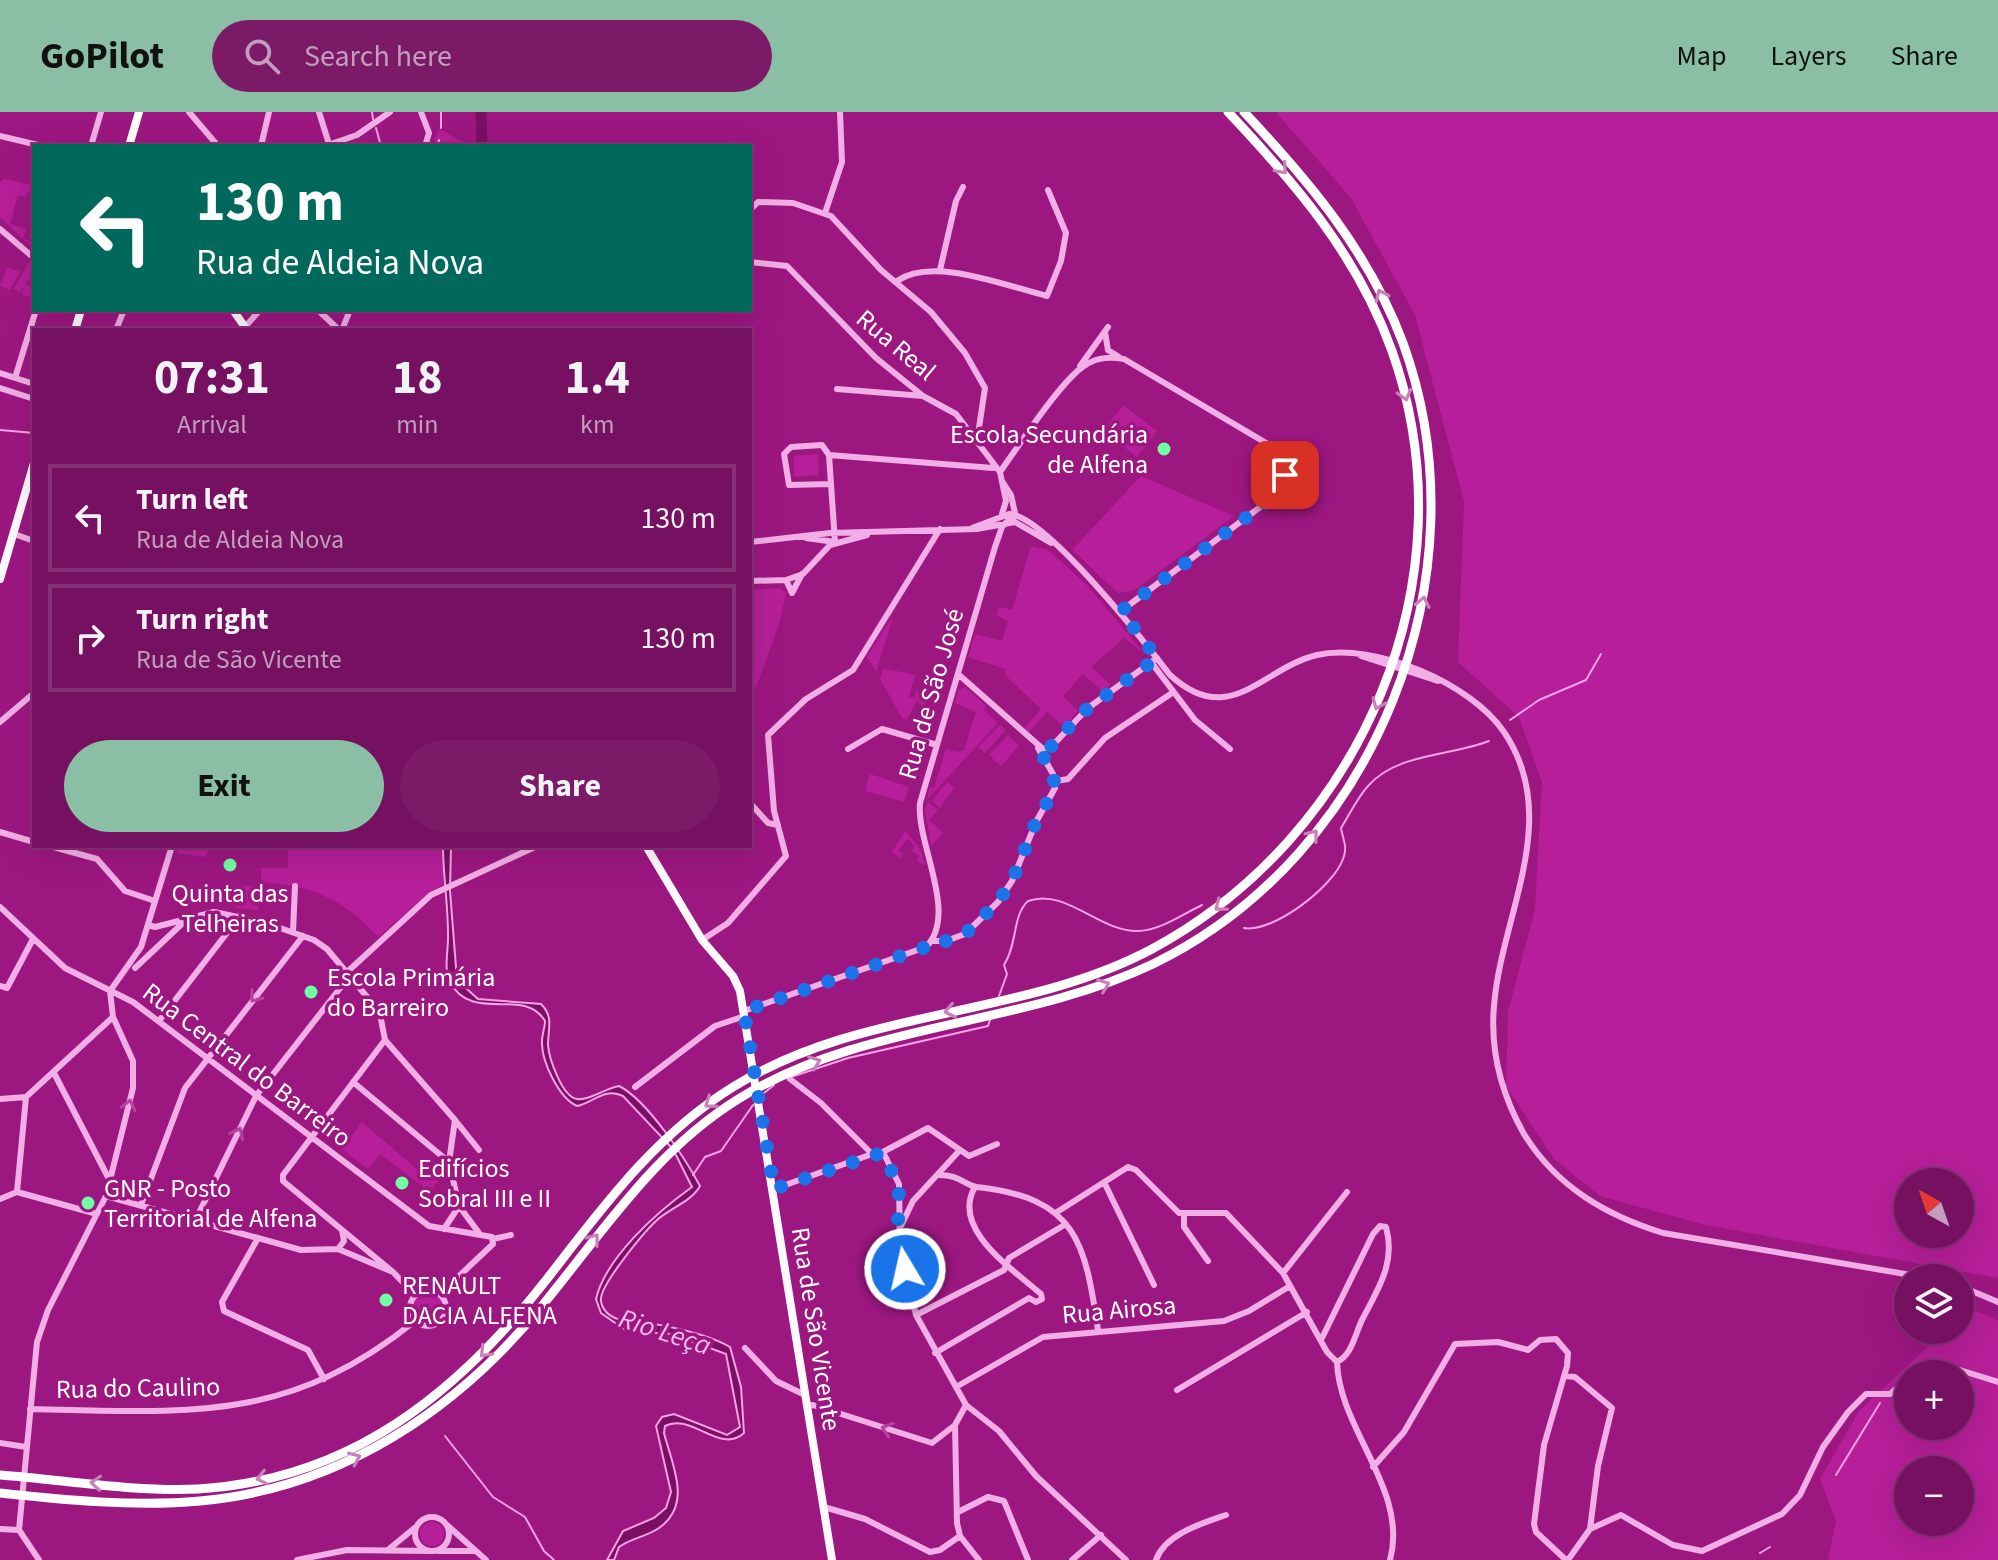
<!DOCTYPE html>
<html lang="en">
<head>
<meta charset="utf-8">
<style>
	:root { --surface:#761161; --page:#7b1a67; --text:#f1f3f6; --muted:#c29dbd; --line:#873176; --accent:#8abfa5 }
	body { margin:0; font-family:"Source Sans 3",sans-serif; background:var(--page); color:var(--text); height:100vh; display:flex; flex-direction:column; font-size:30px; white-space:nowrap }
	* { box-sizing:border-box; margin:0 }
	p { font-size:26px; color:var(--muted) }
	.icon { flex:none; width:44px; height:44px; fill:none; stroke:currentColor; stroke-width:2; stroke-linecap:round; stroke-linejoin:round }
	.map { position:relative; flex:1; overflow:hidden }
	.sheet { position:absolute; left:32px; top:216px; width:720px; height:520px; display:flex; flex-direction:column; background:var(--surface); border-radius:0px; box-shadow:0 8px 32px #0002,0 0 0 2px var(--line) }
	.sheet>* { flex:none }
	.banner { position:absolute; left:32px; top:32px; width:720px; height:168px; border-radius:0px; box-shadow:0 8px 32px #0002,0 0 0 2px var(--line); background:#00695c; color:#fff; overflow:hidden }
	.needle { width:52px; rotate:320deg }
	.controls { position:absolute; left:1894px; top:1056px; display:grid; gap:16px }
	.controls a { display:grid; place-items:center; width:80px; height:80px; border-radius:50%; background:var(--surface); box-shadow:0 8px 32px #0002,0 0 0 2px var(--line); font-size:40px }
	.pin { position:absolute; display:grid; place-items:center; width:68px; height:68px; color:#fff; margin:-34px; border-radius:16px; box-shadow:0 4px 12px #0006 }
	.me { position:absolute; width:88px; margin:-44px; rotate:351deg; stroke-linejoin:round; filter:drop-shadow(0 0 6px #0008) }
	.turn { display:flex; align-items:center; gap:28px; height:168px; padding:0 32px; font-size:36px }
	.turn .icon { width:104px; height:104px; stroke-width:2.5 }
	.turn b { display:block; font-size:56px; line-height:68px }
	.eta { display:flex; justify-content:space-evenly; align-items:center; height:136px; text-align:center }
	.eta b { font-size:48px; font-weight:700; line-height:56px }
	.button { display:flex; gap:16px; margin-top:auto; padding:16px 32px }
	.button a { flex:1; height:92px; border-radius:48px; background:var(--accent); color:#111; font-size:32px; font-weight:700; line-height:92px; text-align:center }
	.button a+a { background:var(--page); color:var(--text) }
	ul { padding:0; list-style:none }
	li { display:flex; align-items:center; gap:24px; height:108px; margin:0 16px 12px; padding:0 16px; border:4px solid var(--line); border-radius:0px }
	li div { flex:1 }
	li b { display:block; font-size:30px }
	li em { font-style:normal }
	header { display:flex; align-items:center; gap:48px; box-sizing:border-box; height:112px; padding:0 40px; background:var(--accent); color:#111 }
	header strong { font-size:38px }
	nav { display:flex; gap:44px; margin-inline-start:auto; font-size:28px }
	.search { width:560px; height:72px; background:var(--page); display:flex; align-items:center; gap:20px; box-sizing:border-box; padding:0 28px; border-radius:44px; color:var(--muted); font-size:30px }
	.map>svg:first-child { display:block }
	.green { fill:#b61f99; fill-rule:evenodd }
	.water { fill:#7a0f63; stroke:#f5a1e6; stroke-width:2 }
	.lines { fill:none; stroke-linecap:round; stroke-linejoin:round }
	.stream { stroke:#f5a1e6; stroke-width:2 }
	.river { stroke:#7a0f63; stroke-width:11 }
	.minor { stroke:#f2aee6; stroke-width:6 }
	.major { stroke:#fffafe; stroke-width:8 }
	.highway { stroke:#fff; stroke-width:9 }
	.oneway { stroke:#c97fba }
	.oneway2 { stroke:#b6449f }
	.route { stroke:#1a73e8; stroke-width:14; stroke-dasharray:0 25.2 }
	.poi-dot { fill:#70ffa2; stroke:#9d1781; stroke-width:3 }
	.labels { text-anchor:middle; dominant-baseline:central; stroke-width:7; stroke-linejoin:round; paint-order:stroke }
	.street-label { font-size:26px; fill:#fff; stroke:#9d1781 }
	.poi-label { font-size:26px; fill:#fff; stroke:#9d1781; text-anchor:start }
	.water-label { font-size:28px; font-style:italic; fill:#f9bbed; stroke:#9d1781 }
</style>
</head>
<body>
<header>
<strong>GoPilot</strong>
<div class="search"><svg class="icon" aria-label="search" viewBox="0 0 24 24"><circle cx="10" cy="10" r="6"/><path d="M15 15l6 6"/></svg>Search here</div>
<nav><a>Map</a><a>Layers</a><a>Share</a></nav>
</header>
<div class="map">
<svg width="1998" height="1448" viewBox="0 0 1998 1448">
	<rect width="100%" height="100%" fill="#9d1781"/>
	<path class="green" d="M1276 0H1998V1166L1705 1113 1600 1084 1554 1047 1506 974 1508 900 1535 797 1542 670 1519 605 1458 550 1464 390 1415 203 1351 86ZM1908 1070H1960V1122H1908Z
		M439 17 470 34H432Z
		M4 67 34 73 25 85 18 83 10 112 26 117 23 126 34 131V137L0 105V70Z
		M29 150 34 158 26 172 34 177V188L21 181 25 174 19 180 14 176Z
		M8 155 20 160 10 178 0 174Z
		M1123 293 1157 319 1137 345 1103 319Z
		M1264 334 1277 352 1271 376 1258 346 1265 342 1261 339Z
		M818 342 819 363 794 365V344Z
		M1141 364 1234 404 1135 478 1118 481 1072 438Z
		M1031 434 1048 438 1086 472 1145 542 1124 526 1091 555 1111 573 1103 580 1083 562 1063 584 1078 599 1064 615 1047 600 1028 621 1024 617 1041 597 1005 563V557L968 545 975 522 1002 529 1008 509 996 503 999 495 1012 498Z
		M780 476 786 481 779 512 756 576 750 574V478Z
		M891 507 892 509 876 560 867 545Z
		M883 556 915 563 909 585 914 586 916 579 929 583 924 596 917 588 907 608 902 606 880 567Z
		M965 575 986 594 984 598 998 611 927 688 930 675 934 676 946 637 958 640 964 638 976 600 955 591 958 578Z
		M1000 613 1006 618 985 641 978 635Z
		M1008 623 1019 634 1001 654 989 643Z
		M870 662 909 675 904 690 865 679Z
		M947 670 954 676 940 696 932 689Z
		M928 690 938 698 929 708 943 721 931 734 925 698Z
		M905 719 919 735H915L920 736 926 754 917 749 919 744 912 739 915 734 908 727 898 738 903 742 900 746 892 740Z
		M177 734H208L209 739 205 745 177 741Z
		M288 734H443V773L430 780 378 825C347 789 308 771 261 771V756H288Z
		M228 773 258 775V798L236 796 228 789Z
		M362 1010 426 1065 438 1050 446 1065H441L430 1080 380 1042 368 1057 342 1037Z
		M414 1195a14 14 0 1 1 28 0a14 14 0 1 1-28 0Z
		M1970 1196 1998 1209V1448H1828L1836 1409 1820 1367 1859 1299 1946 1218H1960V1205ZM1908 1262H1960V1314H1908ZM1908 1358H1960V1410H1908Z
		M420 1422a12 12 0 1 1 24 0a12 12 0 1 1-24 0Z"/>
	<path class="water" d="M443 734H451L450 779 457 868 478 887 541 892C554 905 548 916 548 933 549 946 562 985 577 987 589 989 606 976 619 974 647 988 685 1046 700 1074 691 1090 670 1096 657 1108 645 1119 598 1175 601 1189 605 1214 642 1210 660 1213 681 1217 711 1224 730 1235L741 1275 744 1321C720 1343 691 1300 665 1314L664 1321C672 1353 693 1392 659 1416 646 1425 631 1426 619 1435L614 1448H607L623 1419 654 1406 666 1396 671 1380 656 1314 662 1305 674 1302 727 1323 740 1315 726 1242 672 1222 627 1219 601 1201 596 1187C606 1145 657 1100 692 1075L673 1037 623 984C605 975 594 990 577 994 559 986 541 949 542 929 542 922 545 916 545 909 524 874 472 912 450 870 443 858 449 835 448 821 448 792 443 763 443 734Z"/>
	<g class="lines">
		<path class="stream" d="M372 0 373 7
			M376 16 381 34
			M441 16V0
			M438 34 439 28
			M0 318 34 321
			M1510 608 1539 588 1586 568 1601 542
			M1244 816C1273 821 1333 775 1343 747 1348 735 1343 728 1341 716 1350 702 1357 686 1368 674 1397 641 1451 644 1489 629
			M999 884 1007 862 1004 853C1018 831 1012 804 1028 789 1065 775 1101 821 1139 819 1161 818 1183 802 1202 793
			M791 965 848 946 988 914 991 905
			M764 981 774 973
			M693 1063 705 1045 721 1039 753 993
			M445 1324 493 1385 525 1405 544 1439 554 1448
			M1836 1363 1880 1291
			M1760 1441 1770 1435"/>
		<path class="river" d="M481 0 482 34"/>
		<path class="minor" d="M189 0 218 34
			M319 0 329 32
			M421 0 429 21 425 34
			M0 24 42 34
			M91 34 101 0
			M261 34 269 0
			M325 34 357 23 390 0
			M750 98 758 90 793 91 831 104 881 158 931 200 965 241 985 276 977 329
			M825 101 842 50 840 0
			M0 117 34 146
			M750 150 787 154 876 246 923 284 956 302 1000 360 1006 389 1002 402
			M940 158 956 89 963 75
			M897 169C933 144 1006 174 1047 184L1061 149 1066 121 1048 78
			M318 198 339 218
			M245 215 260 198
			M116 218 124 198
			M342 218 350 198
			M1105 220 1108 238 1119 245
			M1080 254 1108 215
			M0 261 34 272
			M15 266 36 198
			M0 276 34 287
			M837 277 923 284
			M829 343 993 356
			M829 343 822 333 791 335 784 342 789 373 831 372
			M1000 360C1018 335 1063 265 1087 252 1099 245 1110 245 1124 247L1278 338 1285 363 1275 384 1121 499
			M972 416 1009 402C1045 403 1146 532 1170 563 1230 618 1262 556 1317 543 1374 530 1471 571 1504 620 1563 707 1501 803 1494 894 1490 939 1502 983 1524 1022 1556 1074 1605 1103 1663 1121L1929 1166
			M14 422 34 429
			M806 426 835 430 829 343
			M750 430 830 421 977 417 1015 410 1051 431
			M786 468 792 481 802 462
			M750 469 786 468 803 462 830 433 867 423
			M1361 544 1438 569
			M1151 550 1195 608 1230 637
			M958 562 1043 637 1052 634 1088 596 1157 546
			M0 610 34 581
			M848 637 882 617 937 633
			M1056 669 1068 667 1105 626 1172 581
			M750 691 768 711 778 713
			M0 720 34 730
			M50 734 97 747 125 779 155 789
			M0 795 65 856 133 890 429 1114 492 1125 493 1132 440 1182
			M148 813 155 815 214 800 266 811 314 828 327 837 373 892 380 902 385 928 283 1063V1069L393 1160
			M293 820 295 774
			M702 828 728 811 786 744 774 699 768 623 806 587 853 558 940 417
			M932 829H946L965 822 998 790 1012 769 1036 710 1055 676 1053 662 1038 636
			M135 856 186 808
			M346 861 431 783 537 734
			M0 874 7 876 33 827
			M110 879 141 835 172 734
			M744 899 926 835C959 802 916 731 920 691L995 435 1002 415 1015 401 1011 383 1002 369
			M159 909 240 804
			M385 928 455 1008 449 1050
			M54 961 110 1069
			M790 967 821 991 872 1042
			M353 970 449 1050 459 1094 479 1121
			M635 975 715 914 745 904
			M0 987 26 985
			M455 1008 479 1038
			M881 1041 928 1016 969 1044 997 1032
			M937 1063 960 1038
			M1104 1070 1154 1173
			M774 1077 875 1041 885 1044 899 1072 900 1134 916 1203 966 1293 955 1313 932 1331 813 1293 807 1294
			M17 1080 26 985 113 905
			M17 1080 97 1102
			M106 1084 301 1138 338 1137 393 1160 415 1183
			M0 1087 17 1080
			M141 1093 185 976 303 824
			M1057 1100 1128 1055 1136 1058 1179 1101H1226L1283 1161 1327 1240 1337 1250
			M1184 1103V1115L1208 1149
			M195 1109 256 984 348 866
			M444 1117 459 1094
			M899 1118 913 1089 937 1063C959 1062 964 1073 977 1075 1077 1086 1085 1130 1098 1218
			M258 1126 222 1190 224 1199 308 1238 324 1267
			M493 1127 511 1123
			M338 1137 344 1129 342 1118
			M1283 1161 1347 1080
			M1960 1174 1998 1190
			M410 1196a18 18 0 1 1 36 0a18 18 0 1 1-36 0Z
			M916 1203 1004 1158 1009 1146 1066 1112
			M1321 1228 1373 1122 1380 1114 1386 1115C1396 1151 1378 1177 1363 1206 1355 1221 1353 1242 1337 1250
			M745 1236 776 1269 805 1283
			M935 1241 1029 1186 1036 1190 1042 1187 1041 1182C1014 1158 950 1117 975 1075
			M1337 1250C1339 1318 1409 1378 1390 1448
			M1916 1262 1950 1255 1998 1270
			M1564 1264 1575 1265 1612 1296 1598 1354 1590 1417 1568 1448
			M956 1275 1043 1225 1224 1209 1249 1199 1290 1174
			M1177 1278 1307 1200
			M966 1293 999 1319 1036 1364 1126 1448
			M30 1297C186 1300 286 1313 415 1209
			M955 1313 957 1411 960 1424 979 1448
			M0 1331 26 1335
			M1373 1355 1404 1320 1455 1232 1498 1230 1528 1238 1540 1228 1556 1227 1568 1241 1567 1254 1544 1333 1534 1412 1536 1420 1566 1448
			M824 1395 865 1407 930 1440 940 1438 960 1424
			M958 1400 988 1385 1004 1389 1028 1448
			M415 1422a17 17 0 1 1 34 0a17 17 0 1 1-34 0Z
			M447 1413 486 1448
			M0 1417 19 1418
			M1590 1417 1621 1403 1673 1433 1702 1439 1782 1402 1800 1383 1823 1335 1848 1300 1866 1282H1890L1908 1267
			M389 1437 417 1414
			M438 1439H475
			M39 1448 19 1418 37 1230 48 1198 106 1084 133 976V949L113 905 110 879
			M297 1448 347 1438 429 1439
			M1072 1448 1101 1423
			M1156 1448C1165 1422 1203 1411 1226 1403"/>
		<path class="major" d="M129 34 139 0
			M233 198 247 218
			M75 218 81 198
			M0 467 34 351
			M646 734 702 828 733 864 740 879 832 1448"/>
		<path class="highway" d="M0 1363C65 1368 133 1380 198 1377 350 1368 457 1282 547 1167 602 1096 655 1023 733 975 861 895 1021 907 1152 837 1362 724 1473 467 1392 239 1358 144 1296 72 1228 0
			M0 1381C65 1388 134 1395 200 1389 342 1376 459 1297 546 1189 606 1115 658 1036 740 986 866 909 1021 915 1153 852 1376 744 1487 462 1403 231 1369 140 1309 69 1244 0"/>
	</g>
	<defs><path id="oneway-chevron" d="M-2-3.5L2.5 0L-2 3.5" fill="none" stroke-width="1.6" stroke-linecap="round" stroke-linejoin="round" transform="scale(2)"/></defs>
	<g class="oneway">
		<use href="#oneway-chevron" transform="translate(1282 57) rotate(48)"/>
		<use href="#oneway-chevron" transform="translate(1381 183) rotate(-115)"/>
		<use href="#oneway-chevron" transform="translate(1405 283) rotate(75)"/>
		<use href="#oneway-chevron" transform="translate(1423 490) rotate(-78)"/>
		<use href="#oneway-chevron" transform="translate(1378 592) rotate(112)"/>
		<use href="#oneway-chevron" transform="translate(1313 723) rotate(-51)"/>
		<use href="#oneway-chevron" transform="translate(1220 794) rotate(142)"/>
		<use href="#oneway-chevron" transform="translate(1104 873) rotate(-21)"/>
		<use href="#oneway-chevron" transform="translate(950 899) rotate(168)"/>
		<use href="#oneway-chevron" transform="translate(815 950) rotate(-21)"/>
		<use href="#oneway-chevron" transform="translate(710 991) rotate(145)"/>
		<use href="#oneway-chevron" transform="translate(594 1127) rotate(-52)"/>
		<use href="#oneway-chevron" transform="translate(485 1240) rotate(134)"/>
		<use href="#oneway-chevron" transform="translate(355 1346) rotate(-24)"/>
		<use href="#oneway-chevron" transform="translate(262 1366) rotate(167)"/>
		<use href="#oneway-chevron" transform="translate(96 1371) rotate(-176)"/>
	</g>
	<g class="oneway2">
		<use href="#oneway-chevron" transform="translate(255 885) rotate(128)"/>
		<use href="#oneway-chevron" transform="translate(129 993) rotate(-76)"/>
		<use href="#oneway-chevron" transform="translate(238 1021) rotate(-64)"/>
		<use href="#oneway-chevron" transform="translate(887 1317) rotate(-162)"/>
	</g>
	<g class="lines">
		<path class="route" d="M905 1157 898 1113 899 1072 881 1041 774 1077 744 899 926 835 932 829H946L965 822 998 790 1012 769 1036 710 1055 676 1053 662 1038 636 1052 634 1083 600 1157 546 1121 499 1275 384 1285 363"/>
	</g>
	<g class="poi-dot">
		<circle cx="1164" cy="337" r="8"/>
		<circle cx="230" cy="753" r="8"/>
		<circle cx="311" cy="880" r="8"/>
		<circle cx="402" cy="1071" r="8"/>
		<circle cx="88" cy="1091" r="8"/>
		<circle cx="386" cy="1188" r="8"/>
	</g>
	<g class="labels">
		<g class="street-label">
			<text transform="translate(896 233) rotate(40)">Rua Real</text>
			<text transform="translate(931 582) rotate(-74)">Rua de São José</text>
			<text transform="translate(247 953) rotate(37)">Rua Central do Barreiro</text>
			<text transform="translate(1119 1198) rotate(-5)">Rua Airosa</text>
			<text transform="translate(816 1217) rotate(81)">Rua de São Vicente</text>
			<text transform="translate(138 1276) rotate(-1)">Rua do Caulino</text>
		</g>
		<g class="poi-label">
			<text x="1148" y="322" text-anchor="end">Escola Secundária<tspan x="1148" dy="30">de Alfena</tspan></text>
			<text x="230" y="781" text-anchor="middle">Quinta das<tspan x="230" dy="30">Telheiras</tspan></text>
			<text x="327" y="865">Escola Primária<tspan x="327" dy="30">do Barreiro</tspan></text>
			<text x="418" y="1056">Edifícios<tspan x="418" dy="30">Sobral III e II</tspan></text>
			<text x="104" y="1076">GNR - Posto<tspan x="104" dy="30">Territorial de Alfena</tspan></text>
			<text x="402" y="1173">RENAULT<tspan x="402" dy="30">DACIA ALFENA</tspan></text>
		</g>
		<g class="water-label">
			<text transform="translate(665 1220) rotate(18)">Rio Leça</text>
		</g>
	</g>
</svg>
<div class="controls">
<a><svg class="needle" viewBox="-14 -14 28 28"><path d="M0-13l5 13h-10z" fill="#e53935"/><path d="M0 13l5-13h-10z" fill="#c29dbd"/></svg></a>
<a><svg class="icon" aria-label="layers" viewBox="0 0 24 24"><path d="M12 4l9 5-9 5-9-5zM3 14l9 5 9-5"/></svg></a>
<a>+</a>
<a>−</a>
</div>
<div class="pin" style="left:1285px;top:363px;background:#d93025"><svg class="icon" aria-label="arrive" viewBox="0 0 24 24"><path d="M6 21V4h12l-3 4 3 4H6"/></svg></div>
<svg class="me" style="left:905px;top:1157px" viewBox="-20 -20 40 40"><circle r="17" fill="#1a73e8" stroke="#fff" stroke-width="3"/><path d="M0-11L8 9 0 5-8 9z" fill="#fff"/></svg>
<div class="banner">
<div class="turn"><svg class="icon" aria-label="left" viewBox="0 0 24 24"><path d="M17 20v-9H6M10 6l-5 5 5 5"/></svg><div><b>130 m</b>Rua de Aldeia Nova</div></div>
</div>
<section class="sheet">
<div class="eta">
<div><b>07:31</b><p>Arrival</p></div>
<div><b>18</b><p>min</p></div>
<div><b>1.4</b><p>km</p></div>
</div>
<ul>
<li><svg class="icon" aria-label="left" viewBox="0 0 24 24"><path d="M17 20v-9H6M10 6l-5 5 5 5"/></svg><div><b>Turn left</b><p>Rua de Aldeia Nova</p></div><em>130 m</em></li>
<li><svg class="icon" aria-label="right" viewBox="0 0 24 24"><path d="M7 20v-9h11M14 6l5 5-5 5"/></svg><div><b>Turn right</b><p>Rua de São Vicente</p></div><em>130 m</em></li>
</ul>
<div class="button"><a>Exit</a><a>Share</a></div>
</section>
</div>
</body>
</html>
